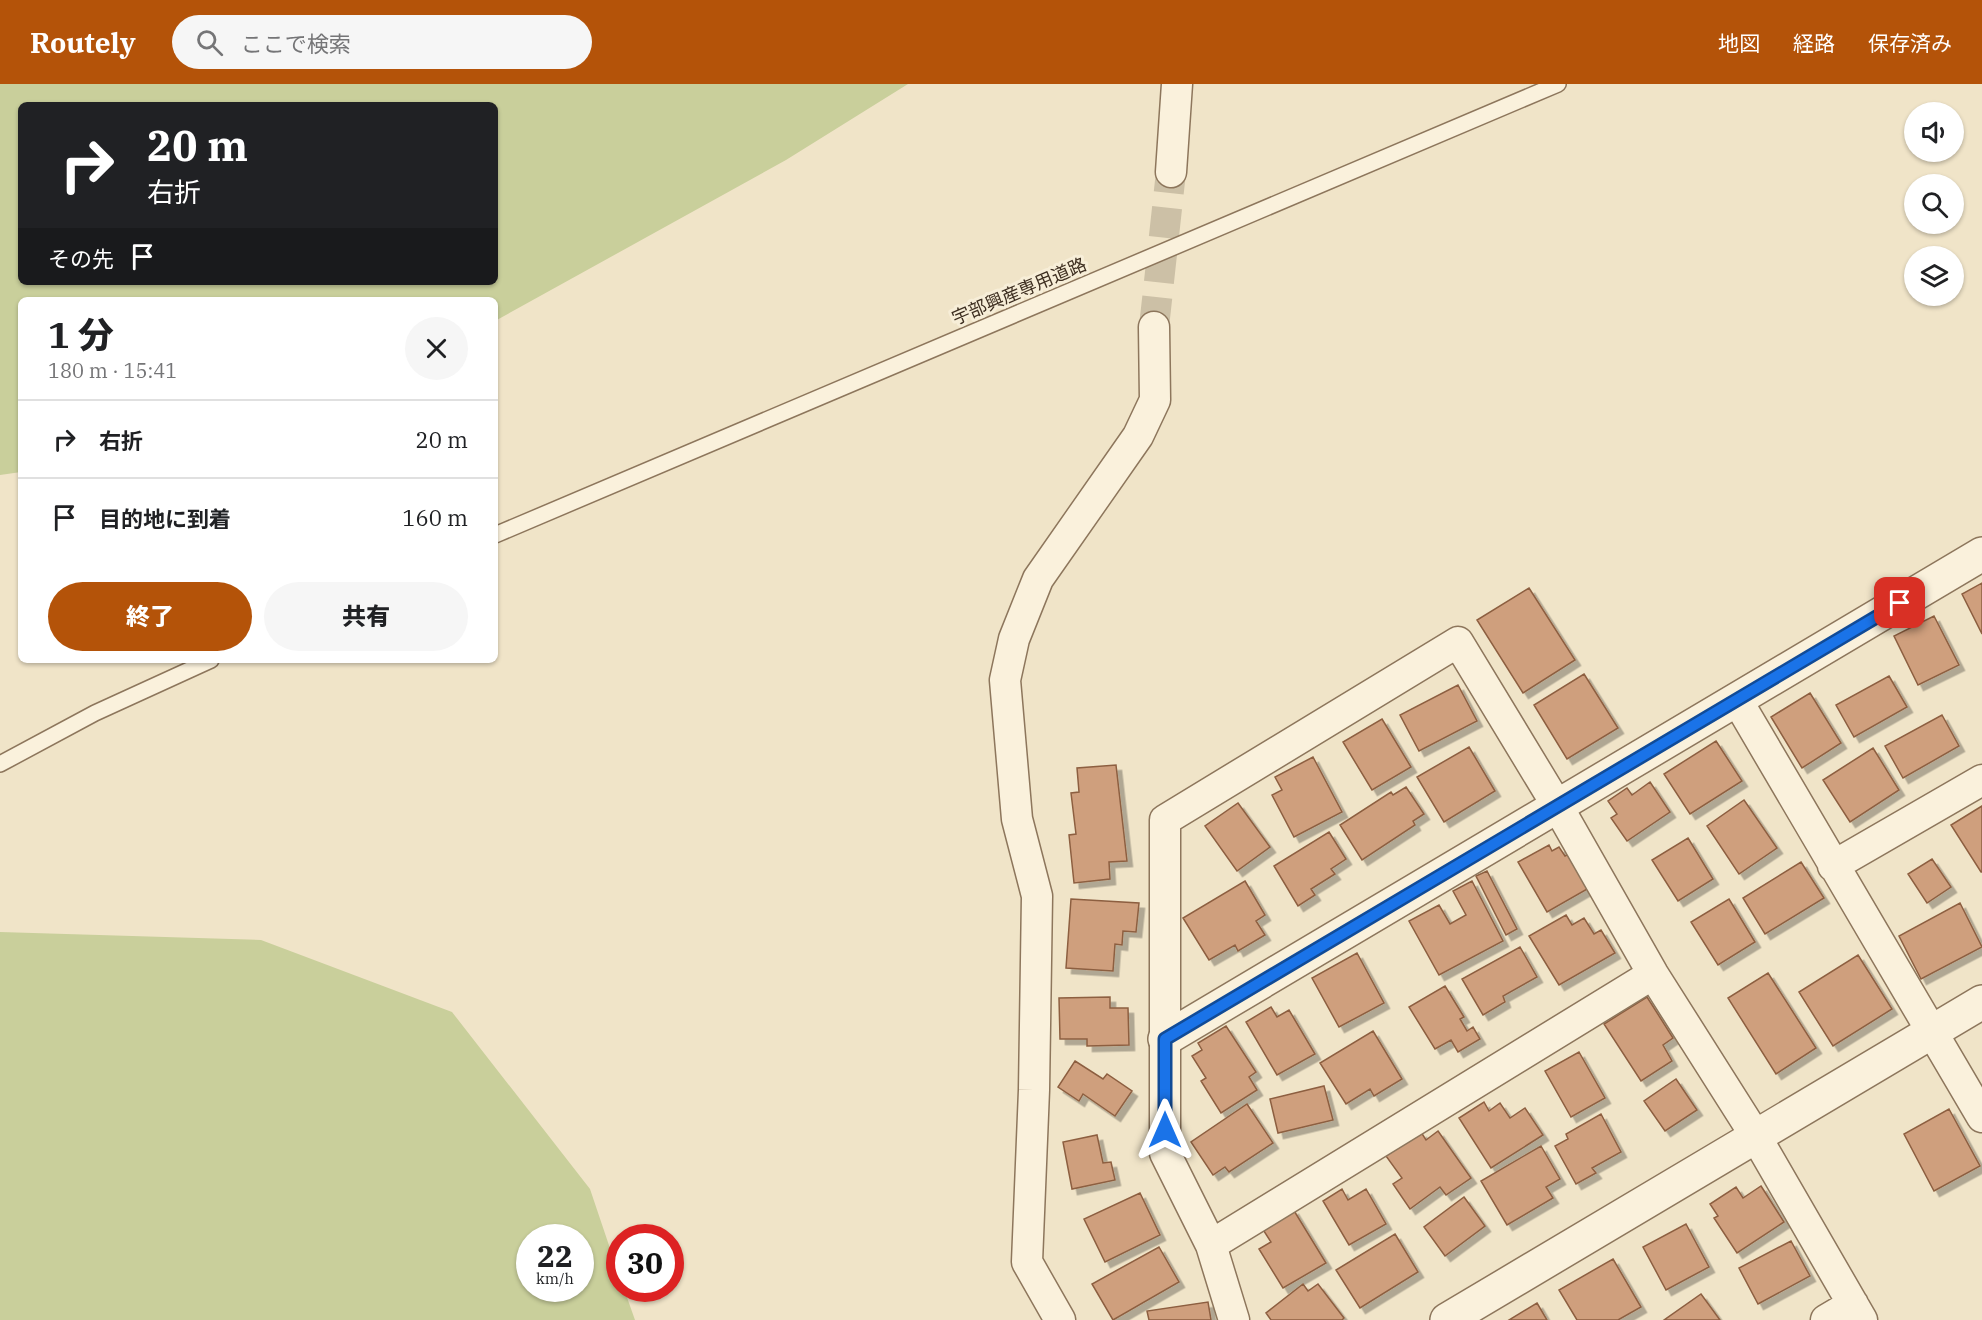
<!DOCTYPE html>
<html lang="ja">
<head>
<meta charset="utf-8">
<style>
	:root { --surface:#fff; --page:#f6f6f6; --text:#202124; --muted:#757577; --line:#e0e0e0; --accent:#b45309 }
	body { margin:0; font-family:"IBM Plex Serif","Noto Sans JP",serif; background:var(--page); color:var(--text); height:100vh; display:flex; flex-direction:column; font-size:22px; white-space:nowrap }
	* { box-sizing:border-box; margin:0 }
	p { font-size:20px; color:var(--muted) }
	.icon { flex:none; width:33px; height:33px; fill:none; stroke:currentColor; stroke-width:2; stroke-linecap:round; stroke-linejoin:round }
	.map { position:relative; flex:1; overflow:hidden }
	.details { position:absolute; left:18px; top:213px; width:480px; height:366px; display:flex; flex-direction:column; background:var(--surface); border-radius:9px; box-shadow:0 2px 4px #0004 }
	.details>* { flex:none }
	.guide { position:absolute; left:18px; top:18px; width:480px; height:183px; border-radius:9px; box-shadow:0 2px 4px #0004; background:#202124; color:#fff; overflow:hidden }
	.buttons { position:absolute; left:1904px; top:18px; display:grid; gap:12px }
	.buttons a { display:grid; place-items:center; width:60px; height:60px; border-radius:50%; background:var(--surface); box-shadow:0 2px 4px #0004; font-size:30px }
	.speed { position:absolute; left:516px; top:1140px; display:flex; gap:12px; font-size:30px; font-weight:700; text-align:center }
	.speed>* { display:grid; place-content:center; width:78px; height:78px; border-radius:50%; background:var(--surface); box-shadow:0 2px 4px #0004; line-height:1 }
	.speed small { font-size:15px; font-weight:400 }
	.speed .limit { border:9px solid #d22; background:#fff; color:#111 }
	.pin { position:absolute; display:grid; place-items:center; width:51px; height:51px; color:#fff; margin:-26px; border-radius:12px; box-shadow:0 3px 9px #0006 }
	.me { position:absolute; width:66px; margin:-33px; rotate:0deg; stroke-linejoin:round; filter:drop-shadow(0 0 4px #0008) }
	.turn { display:flex; align-items:center; gap:21px; height:126px; padding:0 30px; font-size:27px }
	.turn .icon { width:78px; height:78px; stroke-width:2.5 }
	.turn b { display:block; font-size:42px; line-height:51px }
	.then { display:flex; align-items:center; height:57px; padding:0 30px; background:#0003; gap:12px; font-size:22px }
	.round { display:grid; place-items:center; flex:none; width:63px; height:63px; border-radius:32px; background:var(--page) }
	.overview { display:flex; align-items:center; justify-content:space-between; height:102px; padding:0 30px }
	h1 { font-size:36px; font-weight:800; line-height:45px }
	.action { display:flex; gap:12px; margin-top:auto; padding:12px 30px }
	.action a { flex:1; height:69px; border-radius:36px; background:var(--accent); color:#fff; font-size:24px; font-weight:800; line-height:69px; text-align:center }
	.action a+a { background:var(--page); color:var(--text) }
	ul { padding:0; list-style:none }
	li { display:flex; align-items:center; gap:18px; height:78px; padding:0 30px; border-top:2px solid var(--line) }
	li div { flex:1 }
	li b { display:block; font-size:22px }
	li em { font-style:normal }
	header { display:flex; align-items:center; gap:36px; box-sizing:border-box; height:84px; padding:0 30px; background:var(--accent); color:#fff }
	header strong { font-size:28px }
	nav { display:flex; gap:33px; margin-inline-start:auto; font-size:21px }
	.search { width:420px; height:54px; background:var(--page); display:flex; align-items:center; gap:15px; box-sizing:border-box; padding:0 21px; border-radius:33px; color:var(--muted); font-size:22px }
	.map>svg:first-child { display:block }
	.green { fill:#c9cf9b; fill-rule:evenodd }
	.building { fill:#cf9f7d; stroke:#8d5f41; stroke-width:1.5; filter:url(#shadow) }
	.lines { fill:none; stroke-linecap:round; stroke-linejoin:round }
	.minor-tunnel { stroke:#ccc0a6; stroke-width:30; stroke-dasharray:30 15; stroke-linecap:butt }
	.service-casing { stroke:#8d765c; stroke-width:18 }
	.minor-casing { stroke:#8d765c; stroke-width:33 }
	.tertiary-casing { stroke:#8d765c; stroke-width:36 }
	.service { stroke:#faf1dc; stroke-width:15 }
	.minor { stroke:#faf1dc; stroke-width:30 }
	.tertiary { stroke:#faf1dc; stroke-width:33 }
	.route-casing { stroke:#114b97; stroke-width:15 }
	.route { stroke:#1a73e8; stroke-width:10 }
	.labels { text-anchor:middle; dominant-baseline:central; stroke-width:6; stroke-linejoin:round; paint-order:stroke }
	.street-label { font-size:18px; fill:#3d2e20; stroke:#f7eed8 }
</style>
</head>
<body>
<header>
<strong>Routely</strong>
<div class="search"><svg class="icon" aria-label="search" viewBox="0 0 24 24"><circle cx="10" cy="10" r="6"/><path d="M15 15l6 6"/></svg>ここで検索</div>
<nav><a>地図</a><a>経路</a><a>保存済み</a></nav>
</header>
<div class="map">
<svg width="1982" height="1236" viewBox="0 0 1982 1236">
	<defs>
		<filter id="shadow"><feDropShadow dx="5.5" dy="5.5" stdDeviation="0" flood-color="#0004"/></filter>
	</defs>
	<rect width="100%" height="100%" fill="#f0e4c8"/>
	<path class="green" d="M0 0H908L786 76 495 237V216H21V388L0 391ZM21 21H495V198H21Z
		M0 848 261 856 452 928 590 1105 619 1191 620 1204 624 1205 635 1236H0ZM530 1154H580V1204H530Z"/>
	<path class="building" d="M1982 499V550L1962 510Z
		M1529 504 1575 576 1523 609 1477 536Z
		M1934 532 1959 581 1918 601 1894 552Z
		M1584 590 1618 644 1567 675 1534 621Z
		M1889 592 1907 623 1854 653 1836 621Z
		M1458 601 1477 637 1419 667 1400 631Z
		M1810 609 1841 659 1802 684 1771 633Z
		M1942 631 1959 662 1903 694 1885 662Z
		M1382 635 1411 683 1372 706 1343 658Z
		M1716 657 1742 697 1690 730 1664 690Z
		M1469 663 1495 707 1444 738 1417 693Z
		M1873 664 1899 706 1850 738 1823 696Z
		M1313 673 1342 728 1294 753 1272 711 1282 706 1275 693Z
		M1116 681 1127 777 1109 778 1110 795 1074 799 1069 751 1076 750 1071 709 1079 708 1077 684Z
		M1650 698 1670 728 1627 757 1611 734 1617 730 1608 717 1627 704 1632 711Z
		M1406 703 1424 730 1413 737 1415 741 1362 776 1340 741 1391 708 1393 711Z
		M1744 716 1777 764 1739 790 1707 742Z
		M1238 719 1270 763 1237 787 1205 742Z
		M1982 722V788H1981L1951 741Z
		M1329 748 1346 775 1331 785 1335 790 1311 805 1315 811 1298 822 1274 782Z
		M1688 754 1713 795 1678 817 1652 776Z
		M1549 761 1552 767 1559 763 1565 772 1569 770 1589 804 1547 828 1518 778Z
		M1932 775 1951 803 1927 819 1908 790Z
		M1801 778 1824 814 1765 850 1743 814Z
		M1487 787 1517 845 1506 851 1476 792Z
		M1245 797 1265 831 1256 837 1265 851 1238 867 1235 861 1209 876 1183 834Z
		M1472 797 1503 857 1439 891 1409 837 1439 821 1450 840 1466 831 1453 807Z
		M1071 815 1139 819 1136 848 1123 847 1122 861 1115 860 1113 887 1066 884Z
		M1729 815 1755 858 1718 881 1691 838Z
		M1960 819 1982 863 1921 895 1899 852Z
		M1566 831 1572 841 1584 834 1594 850 1601 846 1615 869 1559 901 1529 852Z
		M1520 863 1537 893 1503 912 1505 918 1483 931 1462 895Z
		M1357 869 1384 919 1339 943 1312 894Z
		M1858 871 1892 925 1833 962 1799 908Z
		M1768 889 1816 964 1776 990 1728 914Z
		M1445 902 1464 933 1460 935 1467 947 1473 943 1480 955 1458 968 1451 956 1435 965 1409 923Z
		M1110 913V924H1128L1129 961 1087 962V955H1060L1059 914Z
		M1647 913 1673 954 1663 961 1672 977 1641 997 1604 940Z
		M1271 923 1277 933 1289 926 1315 970 1277 991 1246 938Z
		M1226 942 1256 988 1249 993 1257 1006 1221 1029 1201 997 1206 994 1192 972 1202 966 1198 959Z
		M1373 947 1402 995 1374 1012 1370 1005 1346 1020 1320 979Z
		M1579 968 1605 1014 1571 1033 1545 987Z
		M1075 977 1103 995 1107 990 1132 1007 1115 1032 1083 1010 1079 1017 1058 1003Z
		M1676 995 1697 1026 1665 1047 1644 1017Z
		M1324 1002 1333 1036 1278 1049 1270 1015Z
		M1484 1018 1489 1027 1500 1019 1510 1034 1525 1024 1543 1051 1491 1084 1459 1034Z
		M1247 1020 1273 1059 1229 1088 1225 1083 1213 1091 1191 1058Z
		M1949 1025 1980 1082 1934 1107 1904 1050Z
		M1601 1030 1621 1068 1592 1084 1596 1089 1576 1100 1555 1062 1568 1055 1566 1050Z
		M1438 1047 1471 1094 1446 1111 1440 1103 1410 1125 1393 1100 1402 1094 1386 1072 1421 1048 1426 1056Z
		M1097 1051 1103 1079 1111 1078 1115 1096 1072 1105 1063 1058Z
		M1541 1062 1560 1095 1546 1103 1553 1114 1507 1141 1481 1097Z
		M1761 1102 1784 1138 1737 1169 1714 1134 1718 1132 1710 1120 1736 1103 1743 1114Z
		M1342 1105 1348 1116 1366 1105 1386 1140 1349 1161 1323 1117Z
		M1140 1109 1160 1151 1105 1178 1084 1135Z
		M1464 1113 1485 1142 1445 1172 1424 1143Z
		M1293 1125 1326 1179 1283 1204 1259 1165 1271 1158 1262 1144Z
		M1686 1140 1709 1183 1666 1206 1643 1163Z
		M1395 1150 1418 1188 1360 1224 1336 1186Z
		M1791 1157 1810 1192 1758 1220 1739 1184Z
		M1159 1163 1179 1198 1113 1236 1092 1200Z
		M1613 1175 1641 1223 1618 1236H1577L1559 1206Z
		M1303 1200 1308 1207 1318 1200 1344 1234 1342 1236H1271L1266 1229Z
		M1701 1210 1720 1236H1664Z
		M1208 1218 1211 1236H1149L1147 1227Z
		M1537 1219 1547 1236H1509Z"/>
	<g class="lines">
		<path class="minor-tunnel" d="M1154 243 1171 88"/>
		<g class="service-casing">
			<path id="service" d="M495 451 1558 0
				M0 680 95 629 211 576"/>
		</g>
		<g class="minor-casing">
			<path id="minor" d="M1171 88 1177 0
				M1737 616 1982 1033
				M1833 782 1982 696
				M1211 1161 1653 890
				M1060 1236 1027 1178 1034 1006 1037 812 1017 735 1005 596 1014 555 1038 495 1138 352 1155 316 1154 243
				M1234 1236 1211 1161 1165 1069V736L1458 558 1558 723 1653 890 1755 1051 1862 1236
				M1826 1236 1853 1220"/>
		</g>
		<g class="tertiary-casing">
			<path id="tertiary" d="M1165 955 1982 470
				M1447 1236 1982 918"/>
		</g>
		<use href="#service" class="service"/>
		<use href="#minor" class="minor"/>
		<use href="#tertiary" class="tertiary"/>
	</g>
	<g class="lines">
		<g class="route-casing">
			<path id="route" d="M1165 1046V955L1900 519"/>
		</g>
		<use href="#route" class="route"/>
	</g>
	<g class="labels">
		<g class="street-label">
			<text transform="translate(1019 207) rotate(-23)">宇部興産専用道路</text>
		</g>
	</g>
</svg>
<div class="buttons">
<a><svg class="icon" aria-label="sound" viewBox="0 0 24 24"><path d="M4 9h4l5-4v14l-5-4H4zM17 9q2 3 0 6"/></svg></a>
<a><svg class="icon" aria-label="search" viewBox="0 0 24 24"><circle cx="10" cy="10" r="6"/><path d="M15 15l6 6"/></svg></a>
<a><svg class="icon" aria-label="layers" viewBox="0 0 24 24"><path d="M12 4l9 5-9 5-9-5zM3 14l9 5 9-5"/></svg></a>
</div>
<div class="speed"><div>22<small>km/h</small></div><div class="limit">30</div></div>
<div class="pin" style="left:1900px;top:519px;background:#d93025"><svg class="icon" aria-label="arrive" viewBox="0 0 24 24"><path d="M6 21V4h12l-3 4 3 4H6"/></svg></div>
<svg class="me" style="left:1165px;top:1046px" viewBox="-20 -20 40 40"><path d="M0-17L14 15 0 8-14 15z" fill="#1a73e8" stroke="#fff" stroke-width="4"/></svg>
<div class="guide">
<div class="turn"><svg class="icon" aria-label="right" viewBox="0 0 24 24"><path d="M7 20v-9h11M14 6l5 5-5 5"/></svg><div><b>20 m</b>右折</div></div>
<div class="then">その先<svg class="icon" aria-label="arrive" viewBox="0 0 24 24"><path d="M6 21V4h12l-3 4 3 4H6"/></svg></div>
</div>
<section class="details">
<div class="overview"><div><h1>1 分</h1><p>180 m · 15:41</p></div><a class="round"><svg class="icon" aria-label="close" viewBox="0 0 24 24"><path d="M6 6l12 12M18 6L6 18"/></svg></a></div>
<ul>
<li><svg class="icon" aria-label="right" viewBox="0 0 24 24"><path d="M7 20v-9h11M14 6l5 5-5 5"/></svg><div><b>右折</b></div><em>20 m</em></li>
<li><svg class="icon" aria-label="arrive" viewBox="0 0 24 24"><path d="M6 21V4h12l-3 4 3 4H6"/></svg><div><b>目的地に到着</b></div><em>160 m</em></li>
</ul>
<div class="action"><a>終了</a><a>共有</a></div>
</section>
</div>
</body>
</html>
